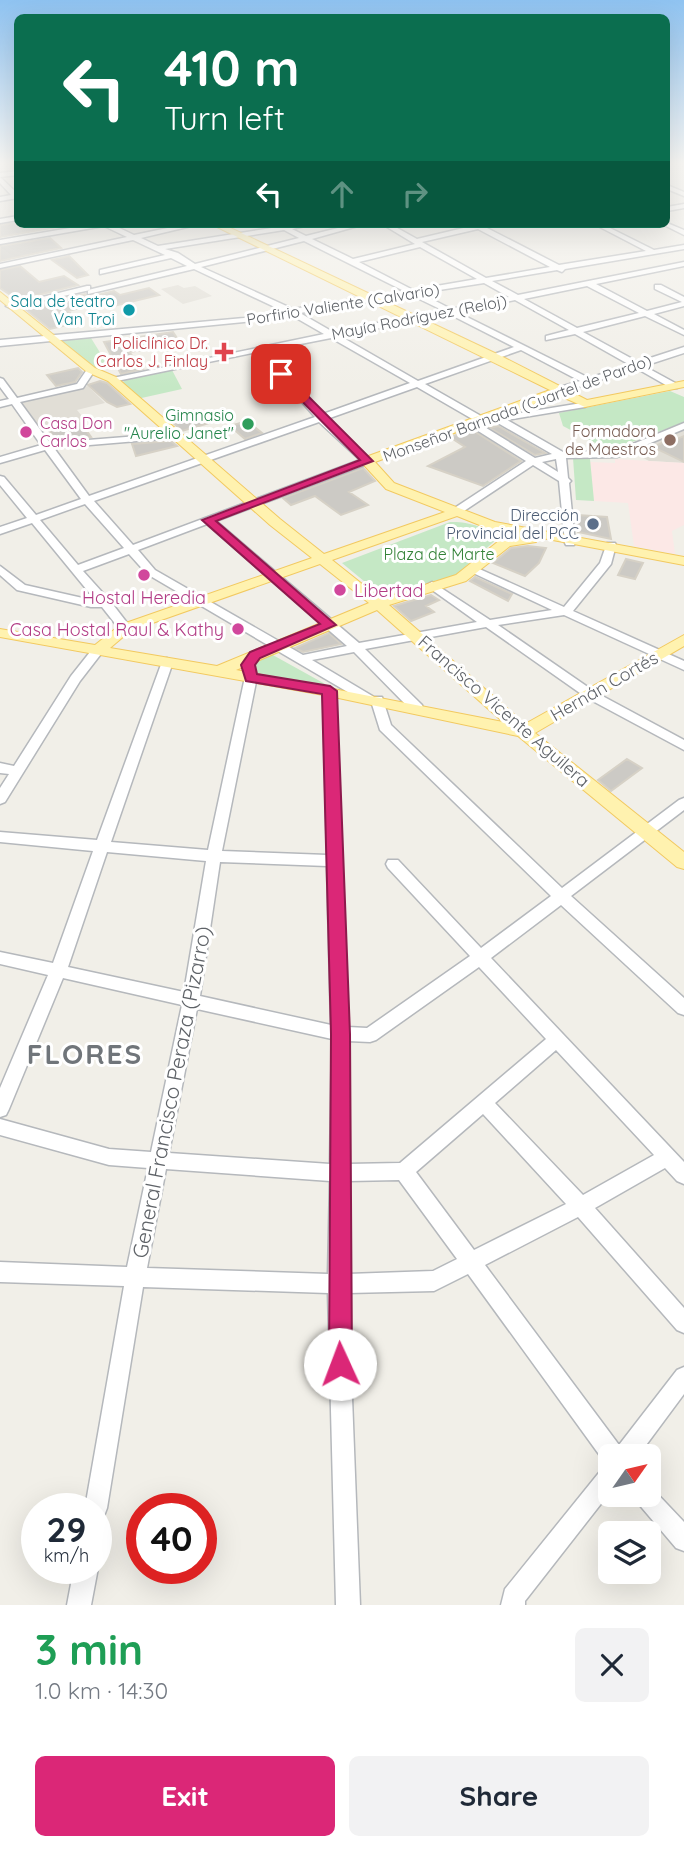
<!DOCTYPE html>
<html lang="en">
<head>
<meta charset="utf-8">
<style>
	:root { --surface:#fff; --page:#f2f2f3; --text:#1f2937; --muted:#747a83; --accent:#db2777 }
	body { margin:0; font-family:Quicksand,sans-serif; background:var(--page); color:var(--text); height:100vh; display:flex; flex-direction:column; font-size:26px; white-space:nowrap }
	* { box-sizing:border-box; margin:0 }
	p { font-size:23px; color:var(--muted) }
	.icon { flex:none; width:38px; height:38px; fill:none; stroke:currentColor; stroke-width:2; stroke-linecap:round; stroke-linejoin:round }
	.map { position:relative; height:1605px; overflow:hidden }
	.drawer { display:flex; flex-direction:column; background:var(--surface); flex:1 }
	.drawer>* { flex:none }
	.top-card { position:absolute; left:14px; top:14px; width:656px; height:214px; border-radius:10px; box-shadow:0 7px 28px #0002; background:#0b6e4f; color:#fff; overflow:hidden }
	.needle { width:46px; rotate:56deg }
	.fabs { position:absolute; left:598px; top:1444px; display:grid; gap:14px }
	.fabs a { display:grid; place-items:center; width:63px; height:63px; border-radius:10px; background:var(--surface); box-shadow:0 7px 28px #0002; font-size:35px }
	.speed { position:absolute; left:21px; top:1493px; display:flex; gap:14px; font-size:35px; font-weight:700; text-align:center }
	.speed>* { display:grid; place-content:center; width:91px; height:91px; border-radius:50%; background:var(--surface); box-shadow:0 7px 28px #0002; line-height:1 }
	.speed small { font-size:18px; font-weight:400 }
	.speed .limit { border:10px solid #d22; background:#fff; color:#111 }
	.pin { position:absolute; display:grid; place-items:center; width:60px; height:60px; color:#fff; margin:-30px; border-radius:14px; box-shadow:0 4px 10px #0006 }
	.me { position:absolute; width:77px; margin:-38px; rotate:358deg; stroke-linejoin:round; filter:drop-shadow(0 0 5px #0008) }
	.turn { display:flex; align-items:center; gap:24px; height:147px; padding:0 35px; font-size:32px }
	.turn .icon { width:91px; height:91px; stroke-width:2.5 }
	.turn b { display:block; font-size:49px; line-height:60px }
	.lanes { display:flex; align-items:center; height:66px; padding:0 35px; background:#0003; justify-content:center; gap:35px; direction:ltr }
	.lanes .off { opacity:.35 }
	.round { display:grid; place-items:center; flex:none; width:74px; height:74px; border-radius:10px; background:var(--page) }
	.head { display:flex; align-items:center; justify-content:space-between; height:119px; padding:0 35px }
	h1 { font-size:42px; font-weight:700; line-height:52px; color:#1e9e55 }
	.action { display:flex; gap:14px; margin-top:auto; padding:14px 35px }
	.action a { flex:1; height:80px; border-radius:10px; background:var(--accent); color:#fff; font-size:28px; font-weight:700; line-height:80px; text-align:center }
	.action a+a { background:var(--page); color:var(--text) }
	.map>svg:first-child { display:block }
	.education { fill:#e1ded6 }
	.medical { fill:#fce8e6 }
	.green { fill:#c5e8c5 }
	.building { fill:#cccac5; stroke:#d6d1c6; stroke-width:2 }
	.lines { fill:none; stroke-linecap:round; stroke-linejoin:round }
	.minor-casing { stroke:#b5b8bc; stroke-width:3 }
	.major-casing { stroke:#f2c960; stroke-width:2 }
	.minor { fill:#fff; fill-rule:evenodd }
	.major { fill:#fff2af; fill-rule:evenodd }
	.route { fill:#db2777; stroke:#8e194d; stroke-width:2 }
	.culture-dot { fill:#0f9aa8; stroke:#fff; stroke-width:2.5 }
	.health-dot { fill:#e0444e; stroke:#fff; stroke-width:2.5 }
	.leisure-dot { fill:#2e9e5b; stroke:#fff; stroke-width:2.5 }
	.hotel-dot { fill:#d1479c; stroke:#fff; stroke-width:2.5 }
	.education-dot { fill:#8d6e63; stroke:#fff; stroke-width:2.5 }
	.service-dot { fill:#5c6f8a; stroke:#fff; stroke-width:2.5 }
	.labels { text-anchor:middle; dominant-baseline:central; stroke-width:6; stroke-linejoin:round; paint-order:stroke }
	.far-culture-label { font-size:16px; fill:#0d838f; stroke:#fff; text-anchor:end }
	.far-street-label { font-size:16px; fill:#5f6368; stroke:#fff }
	.far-health-label { font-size:16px; fill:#be3a42; stroke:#fff; text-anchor:end }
	.far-leisure-label { font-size:16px; fill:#27864d; stroke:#fff; text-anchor:end }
	.far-hotel-label { font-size:16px; fill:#b23c85; stroke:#fff; text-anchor:start }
	.far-education-label { font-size:16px; fill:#785e54; stroke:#fff; text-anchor:end }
	.far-service-label { font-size:16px; fill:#4e5e75; stroke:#fff; text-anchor:end }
	.far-park-label { font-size:16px; fill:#348238; stroke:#fff }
	.hotel-label { font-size:18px; fill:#b23c85; stroke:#fff; text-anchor:start }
	.street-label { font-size:18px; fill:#5f6368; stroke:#fff }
	.near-street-label { font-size:21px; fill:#5f6368; stroke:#fff }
	.near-district-label { font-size:28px; font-weight:bold; letter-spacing:2px; fill:#70757a; stroke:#fff }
</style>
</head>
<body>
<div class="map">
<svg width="684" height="1605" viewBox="0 0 684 1605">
	<rect width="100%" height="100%" fill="#f1efe8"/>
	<path class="education" d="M178 285 184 288 195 286 212 296 183 304 161 289Z
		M88 386 105 403 77 410 86 421 43 431 19 402Z
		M684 428V463L649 461 630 451Z"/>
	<path class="medical" d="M615 459 684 463V525L672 531 675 554 634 546 628 503 594 501 590 462 615 463Z"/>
	<path class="green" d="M91 338 109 367 106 369H94L59 340Z
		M172 370 182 389 137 399 121 384 126 379Z
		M670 391 684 397V422L624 445 603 447 563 426 559 413Z
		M573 458 590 459 594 501 576 500Z
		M450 522C465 521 489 527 498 538L457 574 447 578 386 593 376 591 342 563Z
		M271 654 327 685 252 673 257 661Z"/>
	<path class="building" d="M18 223 69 224V225L0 237V225Z
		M50 238 61 248 0 261V246Z
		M69 256 88 275 77 278 52 260Z
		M20 266 39 282 64 276 78 285 18 300 0 288V270Z
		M149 288 159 295 114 306 108 301 68 311 71 314 62 316 72 324 50 329 24 308 85 294 89 297 114 291 120 295Z
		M173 332 181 344 129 352 143 369 121 374 104 342Z
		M78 368 82 372 75 382 56 386 47 375Z
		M100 381 107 383 130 404 117 407 107 402 88 385Z
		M198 414 209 423 182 431 171 421Z
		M247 421 262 433 245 439 230 426Z
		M81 423 91 437 56 440 49 431Z
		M498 426 545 453 535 455 490 428Z
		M471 430 474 431 521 461 483 486 428 466 465 447 450 437Z
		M684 436V462L653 447 664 442 668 443Z
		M171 441 177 446 136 456 132 444Z
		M363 468 375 481 349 492 368 505 341 515 315 496 291 505 283 498Z
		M577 515 607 517 611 539 578 532Z
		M528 546 546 548 539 563 525 576 493 563 511 548Z
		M626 559 643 563 635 579 618 575Z
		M475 577 512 594 508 601 470 581Z
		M431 595 439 600 426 606 434 612 411 621 394 606Z
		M329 633 341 644 303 652 295 648Z
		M627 759 642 768 611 791 598 780Z"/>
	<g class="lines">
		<g class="minor-casing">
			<path id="minor" d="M18 171V175L0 177V173Z
				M0 177 18 194V198L0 201V197L11 195 0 183Z
				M667 185 684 192V196L667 189Z
				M684 204V208L667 211V207Z
				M18 216V220L0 223V219Z
				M667 223 684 230V235L662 224Z
				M93 224H111L134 235 187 224H200L141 238 158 246 278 227 274 224 286 226 314 224 292 229 306 236 354 224H365L312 239 353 259 415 244 382 224H390L417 239 472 226 471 224H487L485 227 559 265 646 251 594 224H602L654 250 684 245V249L565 269 562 272 557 270 492 281 518 295 684 262V266L596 284 647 311 682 302 655 289V285H661L684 297V306L654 314 684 330V335L645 316 583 332 638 362 684 347V353L644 366 677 384V388H671L636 368 560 393 557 392V388L580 381 521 350 425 384 481 416H502L588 402 590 404 585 407 507 420 563 452 616 451 684 423V429L617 457 566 458 568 478 571 481 569 483 575 543 574 545H566L565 543 559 481 533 465 458 515H450V511L526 461 475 429 474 420 417 387 327 419 370 459V463L216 521 359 643 477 622 428 587 426 585 432 582 490 620 552 610 471 572 469 570 475 567 564 607 600 563 607 543H615L616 545 611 564 573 611 684 661V670L564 615 498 625 595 692 684 740V750L587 698 486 627 365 649 422 705 423 708 417 712 412 711 354 652 312 660 374 697H382L391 725 562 888 679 800 684 798V810L571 896 684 998V1015L678 1013 561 905 491 958 684 1162V1184L677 1181 665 1168 595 1208 684 1308V1333L677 1330 578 1217 485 1265 619 1445 677 1370 684 1367V1394L638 1456H611V1491L525 1601V1605H501L505 1589 606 1464 468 1274 434 1291 348 1293 360 1605H336L328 1293 143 1287 107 1508 104 1516 96 1519V1508H85L124 1286 0 1282V1262L127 1267 148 1168 109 1165 0 1135V1119L109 1149 151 1152 182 1005 63 978 9 1109 6 1115 0 1117V1088L48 975 0 964V952L53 963 93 851 0 842V832L97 840 163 659 167 658 173 662 111 842 208 850 245 677 251 673 257 677 222 851 327 855 323 691 329 687 335 691 348 1027 367 1028 470 956 388 868 386 864 388 860H398L481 948 551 896 380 730 371 701H363L147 574 129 554 83 571 111 602 131 628 125 632 121 631 102 607H91L17 590 0 575V566L25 585 96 601 32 523 0 534V527L27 518 0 485V476L4 477 36 515 81 499 45 450 0 463V457L41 445 12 404 0 407V401L9 399 0 387V378L3 379 17 398 77 384 88 368H94L95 370 83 388 20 402 50 443 176 433V437L173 438 54 448 89 496 315 417 257 352 112 382 108 379 324 334 291 315 244 322 0 346V340L244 318 283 311 194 269 88 294V290L187 266 171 258 100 274V270L165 255 133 240 0 268V264L127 237 104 226 0 244V240ZM478 229 550 267 486 278 422 242ZM284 230 299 238 195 264 178 253 165 249ZM304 241 404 291 293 309 201 267ZM420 247 477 279 413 290 359 262ZM484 283 509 297 451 309 420 293ZM587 286 639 313 577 328 524 299ZM411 295 442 310 333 332 300 313ZM515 300 569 330 546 336V340L575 334 630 365 589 378 457 312ZM449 314 514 347 418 381 340 336ZM331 338 410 383 323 414 265 351ZM319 422 360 460 133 545 94 501ZM483 422H496L552 454 535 458 483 426ZM556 459 558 472 542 462ZM85 504 124 548 78 565 40 520ZM207 524 347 646 303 655 155 570 138 550ZM107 852 206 861 184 992 68 967ZM220 862 327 866 331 1025 200 996ZM479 967 546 1039 400 1163 348 1164V1041L370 1042 376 1040ZM197 1009 332 1039 330 1164 169 1153ZM556 1050 654 1155 583 1195 495 1103ZM483 1114 566 1204 474 1250 416 1172ZM166 1169 330 1181 328 1274 147 1268ZM399 1180 457 1259 433 1271 348 1274V1181Z
				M87 286H90V290L10 308 6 306Z
				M98 646 104 650 80 681 5 802 0 804V788L9 774 0 773V763L14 766 71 676 94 647Z
				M649 1485 684 1522V1551L676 1548 637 1502 634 1494H649Z
				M96 1565 98 1568 91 1605H67L74 1568H96Z"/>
		</g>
		<g class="major-casing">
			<path id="major" d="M211 224H222L499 355 587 400 684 381V387L585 407 558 395 375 462 394 483 495 522 684 557V565L537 537 536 542 510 546 466 581 389 605 525 724 684 635V646L535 733 684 852V869L677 867 518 736 329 696 0 637V629L95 645 120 625 312 558 270 525 108 381 87 372 0 300V292L95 368 116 377 280 519 324 554 445 512 386 489 363 464V458L550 390ZM457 516 487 528 520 534 500 540 456 575 381 599 332 560ZM320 564 369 603 217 666 110 648 130 631ZM377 610 503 722 236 670Z"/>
		</g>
		<use href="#minor" class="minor"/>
		<use href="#major" class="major"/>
	</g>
	<linearGradient id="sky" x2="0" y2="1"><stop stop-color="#8fc3f1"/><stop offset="0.42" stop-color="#f9f8f5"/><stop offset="1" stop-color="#f9f8f5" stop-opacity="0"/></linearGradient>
	<rect width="684" height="388" fill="url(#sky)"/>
	<path class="route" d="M277 372H284L373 461 216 521 336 625 260 658 255 665 257 674 330 686 337 691 350 1034 352 1364 349 1373 340 1376 332 1373 329 1364 331 1034 322 694 246 681 241 665 250 652 320 624 202 520 360 460 277 376Z"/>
	<circle class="culture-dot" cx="129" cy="310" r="7"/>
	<path class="health-dot" d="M220.5 341.5h7v7h7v7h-7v7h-7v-7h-7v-7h7z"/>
	<circle class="leisure-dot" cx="248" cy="424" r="7"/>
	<g class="hotel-dot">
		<circle cx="26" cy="432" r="7"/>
		<circle cx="144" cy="575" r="7"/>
		<circle cx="340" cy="590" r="7"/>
		<circle cx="238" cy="629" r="7"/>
	</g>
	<circle class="education-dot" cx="670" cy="440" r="7"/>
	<circle class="service-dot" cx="593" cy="524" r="7"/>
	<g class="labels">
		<g class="far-culture-label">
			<text x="115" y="301">Sala de teatro<tspan x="115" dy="18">Van Troi</tspan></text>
		</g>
		<g class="far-street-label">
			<text transform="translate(343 304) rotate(-9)">Porfirio Valiente (Calvario)</text>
			<text transform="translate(419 317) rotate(-11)">Mayía Rodríguez (Reloj)</text>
			<text transform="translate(517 408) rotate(-20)">Monseñor Barnada (Cuartel de Pardo)</text>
		</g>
		<g class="far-health-label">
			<text x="208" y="343">Policlínico Dr.<tspan x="208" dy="18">Carlos J. Finlay</tspan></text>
		</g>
		<g class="far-leisure-label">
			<text x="234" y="415">Gimnasio<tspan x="234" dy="18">"Aurelio Janet"</tspan></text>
		</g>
		<g class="far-hotel-label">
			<text x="40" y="423">Casa Don<tspan x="40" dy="18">Carlos</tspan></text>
		</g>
		<g class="far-education-label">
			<text x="656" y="431">Formadora<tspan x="656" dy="18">de Maestros</tspan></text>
		</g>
		<g class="far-service-label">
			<text x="579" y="515">Dirección<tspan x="579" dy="18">Provincial del PCC</tspan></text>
		</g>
		<g class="far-park-label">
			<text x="439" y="554">Plaza de Marte</text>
		</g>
		<g class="hotel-label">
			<text x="354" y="590">Libertad</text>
			<text x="144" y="597" text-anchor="middle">Hostal Heredia</text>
			<text x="224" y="629" text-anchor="end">Casa Hostal Raul &amp; Kathy</text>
		</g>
		<g class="street-label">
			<text transform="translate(604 686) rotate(-30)">Hernán Cortés</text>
			<text transform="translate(504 711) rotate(41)">Francisco Vicente Aguilera</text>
		</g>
		<g class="near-street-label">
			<text transform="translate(171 1092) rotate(-79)">General Francisco Peraza (Pizarro)</text>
		</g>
		<g class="near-district-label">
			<text x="85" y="1053">FLORES</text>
		</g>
	</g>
</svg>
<div class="fabs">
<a><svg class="needle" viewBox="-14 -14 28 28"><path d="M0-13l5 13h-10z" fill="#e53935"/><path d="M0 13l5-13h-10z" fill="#747a83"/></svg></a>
<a><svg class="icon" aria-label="layers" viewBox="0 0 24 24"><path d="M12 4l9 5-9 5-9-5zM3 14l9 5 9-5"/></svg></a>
</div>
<div class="speed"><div>29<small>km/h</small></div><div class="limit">40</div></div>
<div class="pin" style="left:281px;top:374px;background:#d93025"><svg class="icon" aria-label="arrive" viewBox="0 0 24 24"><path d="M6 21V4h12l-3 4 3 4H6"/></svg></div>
<svg class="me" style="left:340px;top:1364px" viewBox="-20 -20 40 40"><circle r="19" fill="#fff"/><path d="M0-13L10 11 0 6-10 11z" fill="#db2777"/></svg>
<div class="top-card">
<div class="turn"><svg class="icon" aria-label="left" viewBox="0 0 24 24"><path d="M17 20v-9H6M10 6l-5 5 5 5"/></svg><div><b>410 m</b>Turn left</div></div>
<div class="lanes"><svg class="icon" aria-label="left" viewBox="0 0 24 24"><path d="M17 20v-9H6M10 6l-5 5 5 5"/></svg><svg class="icon off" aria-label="ahead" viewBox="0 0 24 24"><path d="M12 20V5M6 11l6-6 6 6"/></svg><svg class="icon off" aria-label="right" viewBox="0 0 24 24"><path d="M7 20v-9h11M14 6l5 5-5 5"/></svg></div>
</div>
</div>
<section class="drawer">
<div class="head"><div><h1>3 min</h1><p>1.0 km · 14:30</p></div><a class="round"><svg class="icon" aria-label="close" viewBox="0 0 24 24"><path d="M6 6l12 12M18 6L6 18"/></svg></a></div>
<div class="action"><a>Exit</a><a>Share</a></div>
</section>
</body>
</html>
